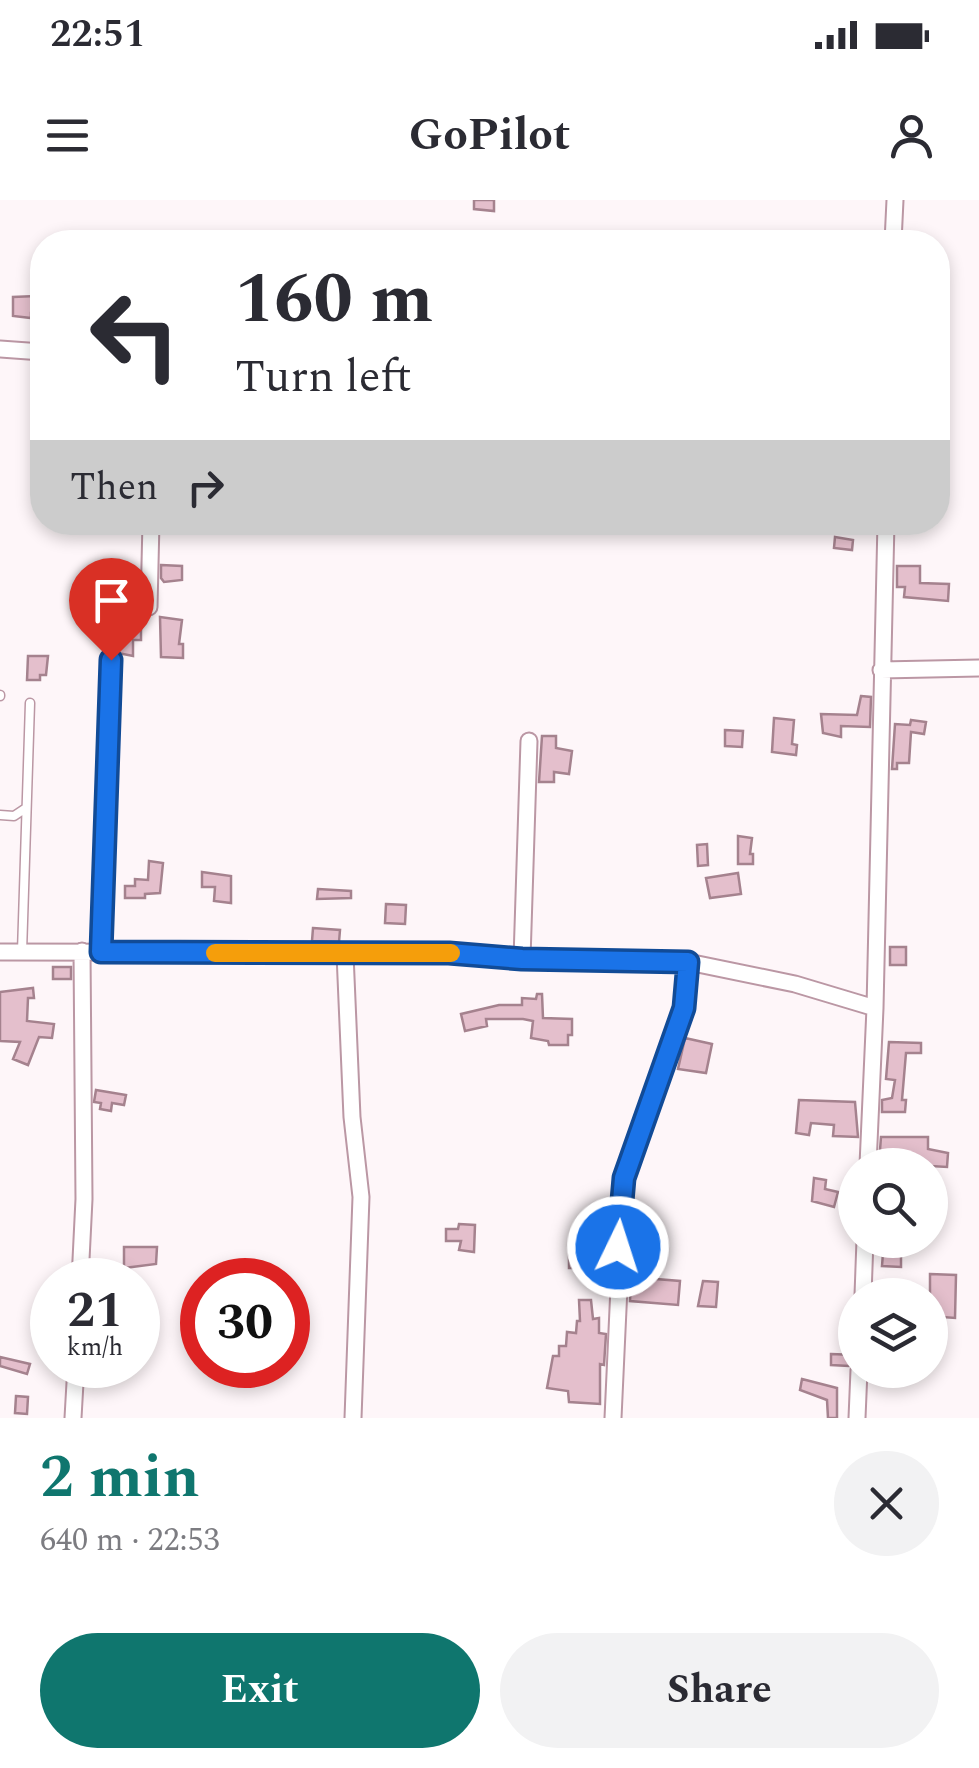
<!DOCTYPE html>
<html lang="en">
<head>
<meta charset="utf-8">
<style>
	:root { --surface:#fff; --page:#f2f2f3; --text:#2b2b33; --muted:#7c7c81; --accent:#0f766e }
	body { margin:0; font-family:Spectral,serif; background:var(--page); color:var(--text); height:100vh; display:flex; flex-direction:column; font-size:38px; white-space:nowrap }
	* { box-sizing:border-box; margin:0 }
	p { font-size:32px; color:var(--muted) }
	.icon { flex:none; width:55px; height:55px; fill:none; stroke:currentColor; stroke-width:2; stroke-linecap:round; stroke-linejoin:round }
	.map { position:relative; height:1218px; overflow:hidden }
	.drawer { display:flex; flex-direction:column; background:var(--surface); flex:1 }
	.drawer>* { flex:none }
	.top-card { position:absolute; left:30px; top:30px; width:920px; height:305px; border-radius:40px; box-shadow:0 5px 15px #0003; background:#fff; color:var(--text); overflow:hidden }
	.fabs { position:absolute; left:838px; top:948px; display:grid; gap:20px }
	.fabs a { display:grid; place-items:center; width:110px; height:110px; border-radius:50%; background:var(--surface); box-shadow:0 5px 15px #0003; font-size:50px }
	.speed { position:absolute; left:30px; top:1058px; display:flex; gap:20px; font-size:50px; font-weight:700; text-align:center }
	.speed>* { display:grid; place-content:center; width:130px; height:130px; border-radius:50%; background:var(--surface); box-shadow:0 5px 15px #0003; line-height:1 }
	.speed small { font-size:25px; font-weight:400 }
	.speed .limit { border:15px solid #d22; background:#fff; color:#111 }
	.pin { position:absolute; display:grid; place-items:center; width:85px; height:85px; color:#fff; margin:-102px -42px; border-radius:50% 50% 50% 0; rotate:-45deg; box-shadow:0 0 10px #0007 }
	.pin .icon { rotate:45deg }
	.me { position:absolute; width:110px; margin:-55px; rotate:4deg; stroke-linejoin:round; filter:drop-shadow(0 0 8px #0008) }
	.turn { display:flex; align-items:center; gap:35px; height:210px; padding:0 40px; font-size:45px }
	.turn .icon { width:130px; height:130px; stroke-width:2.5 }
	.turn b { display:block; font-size:70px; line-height:85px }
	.then { display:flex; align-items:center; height:95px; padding:0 40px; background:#0003; gap:20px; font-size:38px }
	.round { display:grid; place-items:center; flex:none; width:105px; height:105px; border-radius:52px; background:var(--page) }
	.headline { display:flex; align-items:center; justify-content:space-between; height:170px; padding:0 40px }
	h1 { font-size:60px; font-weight:700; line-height:75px; color:var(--accent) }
	.action { display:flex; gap:20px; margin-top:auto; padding:20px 40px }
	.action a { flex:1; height:115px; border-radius:60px; background:var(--accent); color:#fff; font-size:40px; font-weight:700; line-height:115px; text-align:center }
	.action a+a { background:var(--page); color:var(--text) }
	.status { display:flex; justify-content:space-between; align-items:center; height:70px; padding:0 50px; background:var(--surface); direction:ltr }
	.status svg { height:28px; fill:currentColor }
	header { display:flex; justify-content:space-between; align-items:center; height:130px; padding:0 40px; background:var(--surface); font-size:45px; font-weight:700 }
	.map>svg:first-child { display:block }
	.building { fill:#e4bfcc; stroke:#a5828e; stroke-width:2.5 }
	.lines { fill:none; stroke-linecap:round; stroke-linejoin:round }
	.service-casing { stroke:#bb97a4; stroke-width:11 }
	.minor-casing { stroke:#bb97a4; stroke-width:19 }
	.service { stroke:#fff; stroke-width:8 }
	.minor { stroke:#fff; stroke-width:15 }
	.route-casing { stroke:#114b97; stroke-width:25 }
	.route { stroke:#1a73e8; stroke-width:18 }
	.slow { stroke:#f59e0b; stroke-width:18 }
</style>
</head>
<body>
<div class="status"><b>22:51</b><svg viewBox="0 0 49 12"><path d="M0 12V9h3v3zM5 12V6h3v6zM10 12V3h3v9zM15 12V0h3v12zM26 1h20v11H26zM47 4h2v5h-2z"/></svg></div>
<header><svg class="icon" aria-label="menu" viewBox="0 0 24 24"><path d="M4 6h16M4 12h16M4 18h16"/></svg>GoPilot<svg class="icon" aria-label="person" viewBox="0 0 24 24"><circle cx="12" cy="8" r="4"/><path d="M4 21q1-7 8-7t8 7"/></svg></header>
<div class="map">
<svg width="979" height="1218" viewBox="0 0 979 1218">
	<rect width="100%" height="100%" fill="#fef6f9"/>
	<path class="building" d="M474 0H494V11L474 9Z
		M36 96V113H31V118L13 116V97Z
		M835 337 853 340 852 350 834 348Z
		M161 365 182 366V380L164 382 161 378Z
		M897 366H920V383L949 384 948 401 904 397 905 387H897Z
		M113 416H135V429H141V440H133V456L113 452Z
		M160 417 182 420 179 444H183V458L161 457Z
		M28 456H48L46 475H40V480H27Z
		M861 496 871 497 870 527 841 526V537L823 533 821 514 857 515Z
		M774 518 794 520 792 544 797 545 796 555 772 552Z
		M911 520 926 522 924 534 911 532 909 563H897V569H892L895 524 910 525Z
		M725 530 743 531 742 547 725 546Z
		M542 536H556V548L572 551 569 574 554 572V582H539Z
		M738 636 752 638 750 654H753V664H738Z
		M707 644 708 665 698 666 697 645Z
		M149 661 163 663 160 693 145 694V698H125V686H135V679L148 680Z
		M202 672 231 676V703L214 701 215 687H202Z
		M738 673 741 694 710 698 706 678Z
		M318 689 351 691V698L317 699Z
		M386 704 406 705 405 724 385 723Z
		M313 728 340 730 339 742 312 741Z
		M890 747H906V765H890Z
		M53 767H71V779H53Z
		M33 788 34 798H28L27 821 54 824 52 838 39 837 28 865 13 859 20 842 0 841V792Z
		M537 794H542L543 818 572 819V835H568V845H549L548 841 531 838 533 821 523 819H486L487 826 465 831 461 814 499 805H522V798L536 799Z
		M685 838 712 844 706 873 678 869Z
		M889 842 921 843V853H906L902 900H906L905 912H882V900L892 898 895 880 886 879Z
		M96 890 126 895 124 905 112 903 111 911 100 909 101 903 94 902Z
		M799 900 855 902 858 937 833 936 834 925 811 923 809 935 796 933Z
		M881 937H928V949L948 953 947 967 879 963Z
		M814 978 826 980 825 989 838 992 834 1007 812 1001Z
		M459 1024 475 1025 474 1052 459 1050 461 1041H446V1029H458Z
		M124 1047H157L156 1064 124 1068Z
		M883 1053 901 1054V1067L882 1066Z
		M569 1054H578L594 1065 588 1074 578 1068H569Z
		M930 1074 956 1075 955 1118 930 1116Z
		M631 1077 680 1081 678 1105 630 1101Z
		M703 1081 718 1082 716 1107 698 1106Z
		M579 1100H591L593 1119 599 1118V1133L606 1134 604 1165 600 1164V1204L569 1202 568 1191 547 1188 553 1156H559V1146H566L567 1132 576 1133 577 1121H580Z
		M831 1154 855 1155V1160L849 1166 831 1165Z
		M0 1157 30 1164 27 1174 0 1166Z
		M802 1179 837 1188V1218H828L827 1200 800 1190Z
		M16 1196 28 1197 27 1214 15 1213Z"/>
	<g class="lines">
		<g class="service-casing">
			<path id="service" d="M0 495V496
				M0 615 14 616 26 608
				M101 750 111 460
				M22 752 30 503"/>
		</g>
		<g class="minor-casing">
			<path id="minor" d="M893 42 895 0
				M0 149 42 152
				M149 407 151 322
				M881 470 979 468
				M0 752 449 753 522 759 688 762 795 784 875 808
				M345 754 352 917 361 997 353 1218
				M522 759 529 541
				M868 965 875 808 886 322
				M80 1080 84 999 82 751
				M863 1095 865 1040
				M73 1218 76 1165
				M613 1218 624 978 684 808 688 762
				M857 1218 859 1170"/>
		</g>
		<use href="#service" class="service"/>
		<use href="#minor" class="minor"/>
	</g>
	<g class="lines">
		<g class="route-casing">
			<path id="route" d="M111 460 101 752 449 753 522 759 688 762 684 808 624 978 618 1047"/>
		</g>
		<use href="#route" class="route"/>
		<path class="slow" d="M215 753H451"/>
	</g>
</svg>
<div class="fabs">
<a><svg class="icon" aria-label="search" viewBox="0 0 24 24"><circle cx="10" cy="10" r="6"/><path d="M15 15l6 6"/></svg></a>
<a><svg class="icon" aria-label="layers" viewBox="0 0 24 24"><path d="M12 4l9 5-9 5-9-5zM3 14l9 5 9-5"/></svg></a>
</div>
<div class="speed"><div>21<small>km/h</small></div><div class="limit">30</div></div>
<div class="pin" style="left:111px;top:460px;background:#d93025"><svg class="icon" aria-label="arrive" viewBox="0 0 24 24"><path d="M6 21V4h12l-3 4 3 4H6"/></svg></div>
<svg class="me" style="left:618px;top:1047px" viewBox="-20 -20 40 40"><circle r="17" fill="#1a73e8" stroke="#fff" stroke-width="3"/><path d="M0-11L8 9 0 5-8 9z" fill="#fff"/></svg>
<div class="top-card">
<div class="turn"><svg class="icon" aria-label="left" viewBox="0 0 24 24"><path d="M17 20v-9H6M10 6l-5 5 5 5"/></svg><div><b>160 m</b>Turn left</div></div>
<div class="then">Then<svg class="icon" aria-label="right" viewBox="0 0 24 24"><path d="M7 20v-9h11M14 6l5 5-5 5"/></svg></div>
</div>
</div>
<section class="drawer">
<div class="headline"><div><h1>2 min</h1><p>640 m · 22:53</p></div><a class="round"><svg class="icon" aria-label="close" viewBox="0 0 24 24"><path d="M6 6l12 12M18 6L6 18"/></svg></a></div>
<div class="action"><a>Exit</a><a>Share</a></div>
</section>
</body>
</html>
